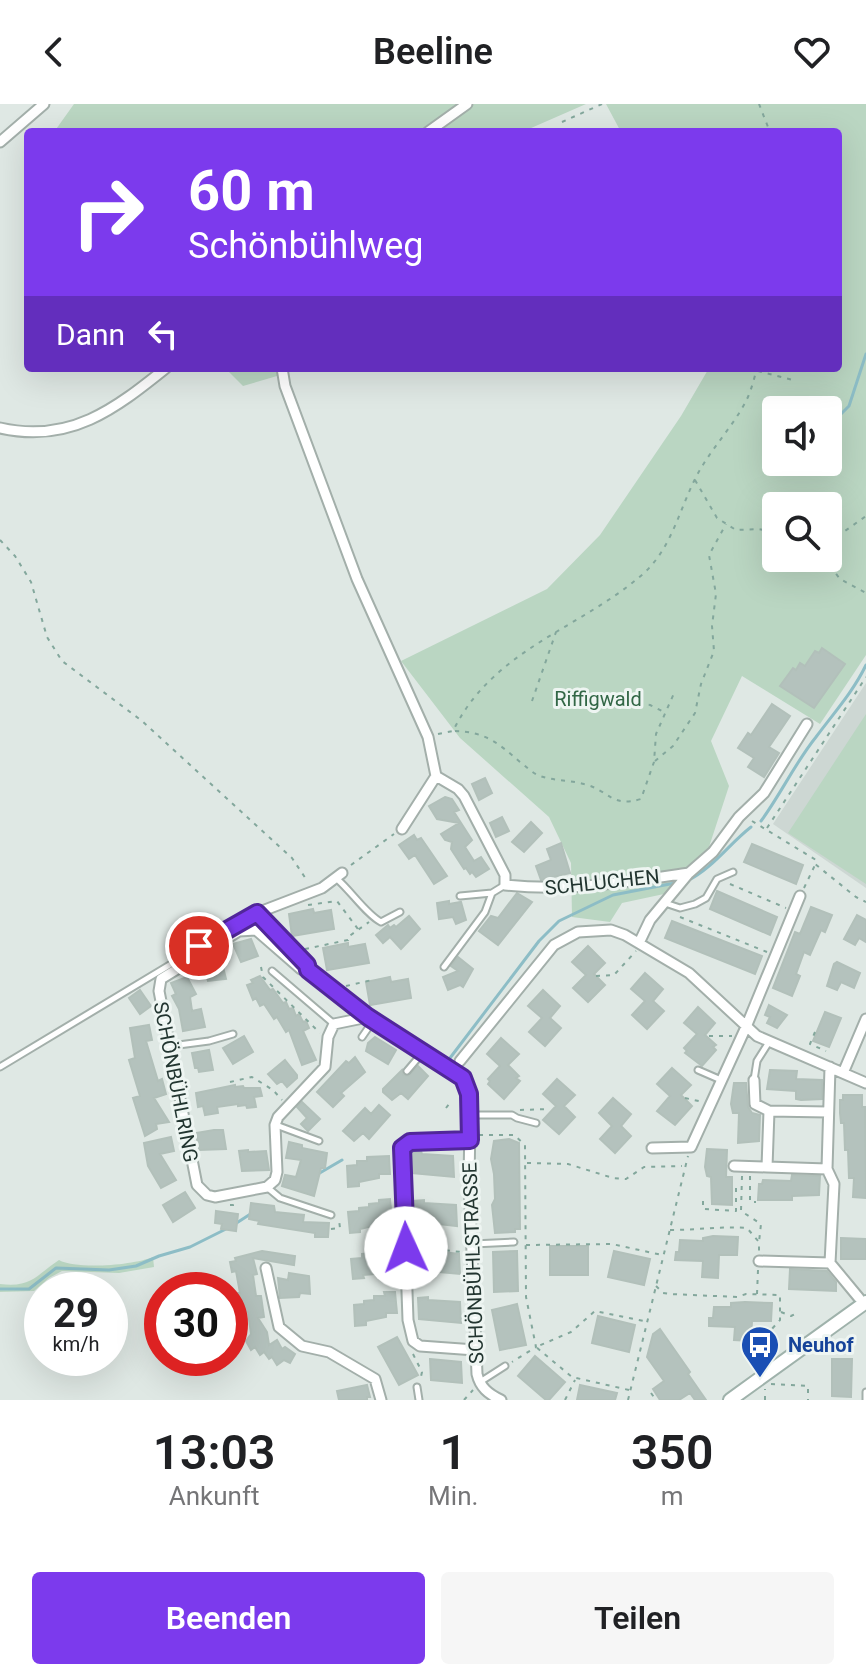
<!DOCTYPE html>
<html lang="de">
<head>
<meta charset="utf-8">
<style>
	:root { --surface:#fff; --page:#f6f6f6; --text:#202124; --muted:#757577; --accent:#7c3aed }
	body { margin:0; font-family:Roboto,sans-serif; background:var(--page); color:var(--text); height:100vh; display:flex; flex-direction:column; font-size:30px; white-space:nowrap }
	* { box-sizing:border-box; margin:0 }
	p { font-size:26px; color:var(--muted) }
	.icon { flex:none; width:44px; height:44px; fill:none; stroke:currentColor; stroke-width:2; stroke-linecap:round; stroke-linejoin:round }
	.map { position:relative; height:1296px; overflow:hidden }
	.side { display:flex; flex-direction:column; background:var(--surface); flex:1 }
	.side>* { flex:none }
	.top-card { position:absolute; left:24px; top:24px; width:818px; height:244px; border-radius:8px; box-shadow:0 8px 32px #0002; background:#7c3aed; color:#fff; overflow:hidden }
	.fabs { position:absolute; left:762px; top:292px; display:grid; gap:16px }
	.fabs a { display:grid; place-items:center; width:80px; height:80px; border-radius:8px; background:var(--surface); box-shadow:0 8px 32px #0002; font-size:40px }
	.speed { position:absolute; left:24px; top:1168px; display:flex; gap:16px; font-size:40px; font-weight:700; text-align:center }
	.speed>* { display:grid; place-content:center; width:104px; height:104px; border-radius:50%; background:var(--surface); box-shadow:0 8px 32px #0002; line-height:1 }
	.speed small { font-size:20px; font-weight:400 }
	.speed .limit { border:12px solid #d22; background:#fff; color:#111 }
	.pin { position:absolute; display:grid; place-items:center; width:68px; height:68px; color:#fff; margin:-34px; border:4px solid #fff; border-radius:50%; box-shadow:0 2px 8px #0007 }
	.me { position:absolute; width:88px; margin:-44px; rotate:358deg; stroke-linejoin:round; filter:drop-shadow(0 0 6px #0008) }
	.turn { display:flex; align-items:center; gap:28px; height:168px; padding:0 32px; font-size:36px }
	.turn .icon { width:104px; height:104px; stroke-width:2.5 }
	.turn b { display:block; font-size:56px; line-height:68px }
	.then { display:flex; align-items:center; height:76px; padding:0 32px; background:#0003; gap:16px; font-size:30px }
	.eta { display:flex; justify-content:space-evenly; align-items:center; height:136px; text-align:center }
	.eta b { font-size:48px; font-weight:600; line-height:56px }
	.primary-button { display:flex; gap:16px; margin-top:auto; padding:16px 32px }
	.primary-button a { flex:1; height:92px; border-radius:8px; background:var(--accent); color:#fff; font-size:32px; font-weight:600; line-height:92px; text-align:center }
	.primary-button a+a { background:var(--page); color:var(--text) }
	header { display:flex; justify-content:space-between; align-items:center; height:104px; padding:0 32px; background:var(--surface); font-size:36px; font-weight:600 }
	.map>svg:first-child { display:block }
	.built { fill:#cdd7d3 }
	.green { fill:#bad6c2; fill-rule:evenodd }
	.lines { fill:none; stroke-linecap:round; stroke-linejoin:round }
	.stream { stroke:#8dbdc6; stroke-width:3 }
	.building { fill:#b4c2bd; stroke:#b2c0ba; stroke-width:2 }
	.lane-casing { stroke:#a3afaa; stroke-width:9 }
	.street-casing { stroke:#a3afaa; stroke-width:13 }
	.secondary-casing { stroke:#9fb2ab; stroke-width:16 }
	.path { stroke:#83a79c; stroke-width:2; stroke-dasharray:4 6; stroke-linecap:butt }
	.lane { stroke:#fff; stroke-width:5 }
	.street { stroke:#fff; stroke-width:9 }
	.secondary { stroke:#fff; stroke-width:12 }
	.route-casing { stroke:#51269a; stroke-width:20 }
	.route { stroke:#7c3aed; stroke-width:14 }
	.labels { text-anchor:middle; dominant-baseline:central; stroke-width:6; stroke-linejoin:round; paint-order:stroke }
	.park-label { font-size:20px; fill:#326746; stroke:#eef5f2 }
	.street-label { font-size:20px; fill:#223530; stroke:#eef5f2 }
	.transit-label { font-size:20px; font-weight:bold; fill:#164399; stroke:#eef5f2; text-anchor:start }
</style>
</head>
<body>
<header><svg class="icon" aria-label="back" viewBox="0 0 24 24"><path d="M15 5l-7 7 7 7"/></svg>Beeline<svg class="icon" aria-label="heart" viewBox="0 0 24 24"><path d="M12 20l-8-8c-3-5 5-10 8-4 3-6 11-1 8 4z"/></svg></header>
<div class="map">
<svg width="866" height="1296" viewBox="0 0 866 1296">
	<rect width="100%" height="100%" fill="#dfe8e4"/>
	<path class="built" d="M866 579V784L773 720Z"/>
	<path class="green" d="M74 0H464L425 28H54Z
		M474 0H586L522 28H439Z
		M606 0H866V551L820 620 742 572 711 637 729 682 708 746 664 790 622 799 610 818 572 813 571 759 549 713 460 634 401 557 547 485 600 431 681 312 709 264H838V28H621ZM776 306H828V358H776ZM776 402H828V454H776Z
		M225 264H277V272L243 282Z
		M866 610V780L788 729Z
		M153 1153 154 1163 119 1169 62 1167 49 1174 34 1187 0 1188V1180C32 1184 36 1171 59 1156 77 1166 134 1161 153 1153Z"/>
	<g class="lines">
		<path class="stream" d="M829 322 849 302 866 250
			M761 717C781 690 795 659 816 633 833 610 853 588 866 561
			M687 777C713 764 729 740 751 723
			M450 954 539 837 559 817 613 791 675 779
			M318 1070 342 1056
			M235 1120 252 1109
			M0 1185H29L56 1164 109 1166 136 1162 159 1152 190 1143 228 1124"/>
	</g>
	<path class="building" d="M822 544 845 560 814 604 780 582 793 564 796 566 800 559 805 562 815 547 819 549Z
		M772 600 790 612 769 643 779 649 764 673 748 663 754 654 738 644 748 629 751 631Z
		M485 674 492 689 479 696 472 680Z
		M445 693 452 695 459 706 454 708 472 736 465 743 474 757 481 753 489 765 476 773 472 768 470 770 466 764 464 765 451 745 452 738 445 736 441 730 459 719 437 715 429 702Z
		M502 713 509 727 496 733 490 719Z
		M531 718 542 729 524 748 512 738Z
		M414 731 417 736 421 734 447 772 434 780 415 751 409 755 399 741Z
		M561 739 570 769 541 776 536 762 551 756 547 745Z
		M752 740 803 761 796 780 744 758Z
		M717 787 777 813 770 831 710 805Z
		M517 789 532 798 498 841 479 827 491 812 498 814Z
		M449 797V800L461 798 466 816 456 820 453 813 439 815 437 799Z
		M811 803 832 811 825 828 821 826 810 851 804 848 796 870 800 872 792 892 773 884 795 828 800 830Z
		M313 805 314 809 331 806 334 825 292 832 289 810Z
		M857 811 866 816V838L859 834 855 841 844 835Z
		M409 812 420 825 401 845 390 833 383 839 376 831 388 821 390 824 394 821 396 823Z
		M672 817 762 852 755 870 665 834Z
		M251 835 258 852 241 858 233 840Z
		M348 839V843L365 840 369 859 327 866 323 844Z
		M588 842 605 859 594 870 605 881 588 898 573 884 586 871 572 858Z
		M458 853 473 865 463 883 460 881 448 886 443 873 458 867 451 862Z
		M212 855H221L226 875 208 877 203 858Z
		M837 858 860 869 854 884 841 878 837 886 827 882 834 860Z
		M645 869 663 885 653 897 664 907 647 925 632 911 645 897 631 885Z
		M260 872 270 886 273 885 283 899 286 898 289 905 293 904 296 912 299 910 303 918 306 917 309 924 303 927 316 956 302 961 289 926 286 928 277 913 274 915 264 900 260 902 256 894 253 896 247 881 253 879 251 876Z
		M187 873 196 890 190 893 192 907 201 905 205 923 183 927 179 905 172 892 176 890 171 879Z
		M390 873 391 878 408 875 411 894 370 901 366 878Z
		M140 886 151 902 140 910 129 894Z
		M543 886 560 902 550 914 561 924 545 942 529 928 542 914 528 902Z
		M769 901 787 911 777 924 767 919 770 913 765 911Z
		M698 903 715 919 705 931 716 941 713 943 716 946 702 962 685 949 687 947 684 944 697 930 684 919Z
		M825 908 841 914 829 943 813 937Z
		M149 921 152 936 146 937 158 977 162 975 166 990 154 994 169 1018 156 1020 157 1025 145 1032 133 994 140 992 129 956 135 954 130 924Z
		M244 932 253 948 233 960 223 944Z
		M375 933 396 946 388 960 366 947 368 939Z
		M501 934 519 950 508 961 519 972 516 974 520 977 504 995 488 980 490 977 488 975 500 962 487 950Z
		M209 946 213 966 199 968 198 964H195L192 949Z
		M355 953 365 968 341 989 344 992 333 1003 317 988 346 957 349 959Z
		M285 956 297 971V974L287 983 282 977 277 980 268 970Z
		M418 962 428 972 408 995 401 989 392 996 383 988V985L402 966 403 971 408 972Z
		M672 964 691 981 681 991 692 1002 675 1021 657 1007 670 992 657 980Z
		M770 966 797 967 796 975 822 976V995L801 996 796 995V987L767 985Z
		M557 975 575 991 564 1002 575 1013 559 1030 543 1016 556 1002 543 990Z
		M734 979H746L748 1003 752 1009 760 1011 759 1037 738 1039 739 1009H733L731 1000Z
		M235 981V983L243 982 244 984H260L262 992 254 993 256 1003 247 1004 246 1001 238 1002V1000L217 1003 218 1009 205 1011 203 1002 198 1003 196 989Z
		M843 991H862V1003H865L866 1094 853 1093 854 1074H849L848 1046H845L844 1019H841L840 1009V996H843Z
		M613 994 631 1010 621 1022 631 1032 615 1049 600 1035 612 1022 599 1009Z
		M302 998 320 1015 308 1027 301 1020 307 1014 297 1003Z
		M379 1001 390 1011 369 1035 363 1029 354 1037 343 1027 365 1004 371 1010Z
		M214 1026H223L226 1045 199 1046 196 1029Z
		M171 1033 174 1047 160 1050 176 1076 161 1084 148 1062 144 1039Z
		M509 1035 519 1039 520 1125H515V1128L495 1129 492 1101 495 1095 494 1070 491 1055 494 1037Z
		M289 1038 302 1041V1044L327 1049 325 1064H321L314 1092 282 1082 285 1071 296 1073 301 1056 286 1054Z
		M707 1045 727 1046 726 1073H732V1101L712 1100 711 1073 707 1072 705 1063Z
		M248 1046V1048L266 1047 269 1066 242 1067 239 1047Z
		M421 1047 422 1050 453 1052 454 1073 412 1069 411 1048Z
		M389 1052 390 1070H379V1074L359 1078V1082L348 1083 347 1062 357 1061V1057H367V1053Z
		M792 1071 820 1072 819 1091 792 1092V1096H758L759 1080H762L763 1076 791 1077Z
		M185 1088 195 1104 173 1118 163 1101Z
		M390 1095 392 1116 380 1117 381 1120 360 1125V1128L350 1129 348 1108 359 1107V1104L369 1103V1100L379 1099V1096Z
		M424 1096V1099L456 1101 457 1122 414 1117 413 1097Z
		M251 1099 274 1102 275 1108 304 1111 303 1118 329 1119 328 1133H315V1129L258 1120 259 1117 249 1115Z
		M216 1107 238 1110 236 1127 221 1125 222 1120 215 1119Z
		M713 1132 738 1133 737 1151H719L718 1174 702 1173 703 1157 675 1156 676 1148H679L680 1136 703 1137V1134Z
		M841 1134 866 1135V1155H841Z
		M393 1141 395 1162 384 1163V1166L373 1167 374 1170 363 1171 364 1174 353 1175 351 1155 362 1154V1150L372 1149V1146L382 1145V1142Z
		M550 1142H588V1171H550Z
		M416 1145 459 1150 460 1170 417 1166Z
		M262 1147 295 1152 294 1161 253 1154 257 1170 253 1171 256 1192H261L264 1213 258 1214 267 1228 269 1241 277 1236 282 1245 285 1243 295 1250 290 1259 284 1256 277 1261 272 1253 269 1255 264 1248 260 1251 255 1243 251 1246 246 1237 251 1230 248 1208H244L242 1199 238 1200 236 1189H240L236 1167 232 1168 230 1158 236 1157 235 1154Z
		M517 1147 518 1187 494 1188 493 1148Z
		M614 1147 650 1155 644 1181 608 1173Z
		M790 1165 827 1167 836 1178V1187L789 1185Z
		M289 1169 309 1172 310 1190 300 1189 299 1193 280 1194 278 1174 288 1176Z
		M384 1188H395L397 1209H386V1213L366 1217V1221L355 1222 354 1201 364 1200V1197L374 1196V1192H385Z
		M428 1193V1196L460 1198 461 1219 419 1215 418 1194Z
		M745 1198 772 1199 771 1217H752L751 1237 734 1236 735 1223 709 1222V1214H713L714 1203H731V1199Z
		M517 1200 526 1241 500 1246 492 1206Z
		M598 1212 635 1221 629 1248 592 1239Z
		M660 1225 690 1268 688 1270 706 1296H695L690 1289 679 1296H660L653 1285 664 1277 647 1253 653 1230Z
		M397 1233 418 1271 399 1281 378 1243Z
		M535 1252 565 1278 549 1296H546L518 1272Z
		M430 1255 461 1258 462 1279 431 1276Z
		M832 1255H852L851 1293 832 1292Z
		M367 1281 370 1293H367V1296H339L337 1287Z
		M580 1281 617 1289 615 1296H577Z"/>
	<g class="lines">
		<g class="lane-casing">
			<path id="lane" d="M337 775C351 787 367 811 381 818L400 808
				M460 792 492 789 505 781
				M665 799 680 804 695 800 706 794 717 775 733 768
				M444 863 485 808 492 789
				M272 867 334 920
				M362 933 373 917
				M171 942 209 937 233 930
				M0 963 256 809
				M698 966 721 976
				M407 967 424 947
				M754 976 757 957 769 938
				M470 1011H512L517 1014 536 1019
				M276 1021 319 1037
				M268 1084 280 1094 331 1111
				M473 1140 514 1138
				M480 1278 505 1262
				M417 1283 419 1296
				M866 1296V1288"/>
		</g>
		<g class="street-casing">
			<path id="street" d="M428 28 467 0
				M0 38 44 0
				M282 264 285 282 357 475 428 633 436 672 402 725
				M0 324C70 340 115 305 166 264
				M436 672 458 685 464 692 505 771V781C568 788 626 778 689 769
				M639 839 650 816 689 769 713 748 739 713 764 689 807 620
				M308 866 307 861 257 809 322 784 342 769
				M368 913 334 920 328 933 325 963 278 1013 275 1021 277 1068 275 1076 267 1083 215 1093 207 1091 197 1081 159 887 161 875 239 827 256 826 301 865 308 866 368 913 456 968 467 982 470 1018 469 1076 477 1270C480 1283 488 1290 501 1296
				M460 957 554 841 578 828 611 826 625 831 689 869 757 932 866 979
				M843 969 866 915
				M754 976 755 1000 769 1007 767 1063 827 1065 830 963
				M769 1007 828 1008
				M470 1036 410 1038 402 1044 408 1216 413 1237 420 1242 475 1246
				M652 1044 691 1043 746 923 800 792
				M734 1062 767 1063
				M827 1065 834 1080 830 1159 859 1194
				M759 1157 830 1159
				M266 1164 279 1223 302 1242 329 1248 375 1275 381 1296"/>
		</g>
		<g class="secondary-casing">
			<path id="secondary" d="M730 1296 866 1198"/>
		</g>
		<path class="path" d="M759 0 770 28
			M562 18 602 0
			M758 267 793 276
			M695 376 717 414 736 426 758 425 776 428
			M0 436 15 452 31 478 47 533 62 557 142 617 292 754 308 778
			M828 436 835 434 866 412
			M824 454 840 475 866 489
			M599 595 650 601 664 608
			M532 597 556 528
			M455 627C485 628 497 638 520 658 526 662 533 670 540 672 554 677 570 676 584 680 609 686 611 704 641 695L654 658 656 630 675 587
			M438 630 453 627C493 545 580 525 643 470 671 445 679 407 695 375 709 347 731 325 745 299 751 288 754 275 757 264
			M655 657 673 642 695 609 701 580 714 547 712 522 716 490 709 451 726 420
			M752 717 816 756 815 760 856 793 866 798
			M767 724 866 573
			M351 761 394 730
			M730 780 786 804
			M804 784 815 761
			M308 801 337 797 358 825
			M680 813 767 848
			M305 845 348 836V833L369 818
			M261 863 263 873 320 929
			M596 872 614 871 636 847
			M346 882 372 876
			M815 928 810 940 826 947
			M709 932H732
			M230 978 252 973 273 986 282 996
			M685 994 703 998
			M446 1004 449 1000
			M520 1006 550 1005
			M479 1031H514L525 1041 526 1193 536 1243 512 1258
			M527 1059 568 1060 613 1074 626 1075 644 1063 682 1062
			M742 1072 741 1107 761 1120 759 1138
			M750 1072V1098H756
			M703 1097V1105L736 1107V1084
			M230 1101H233V1105
			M331 1125 340 1124 339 1116
			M670 1126C697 1126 721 1122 747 1124L759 1138V1147
			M526 1141 612 1140 662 1151
			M416 1143 461 1148
			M656 1182 663 1189 670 1190 737 1193 746 1190 780 1191V1216L761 1237 765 1242
			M757 1190 758 1166
			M781 1208 791 1212 799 1208
			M413 1250 422 1268 420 1277
			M771 1280 808 1282V1296
			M629 1286 572 1273 536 1243 571 1228 595 1207 644 1217
			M651 1289 656 1296
			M464 1296 473 1286
			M565 1296 575 1276
			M628 1296 688 1052
			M765 1296V1285"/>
		<use href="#lane" class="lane"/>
		<use href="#street" class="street"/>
		<use href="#secondary" class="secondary"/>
	</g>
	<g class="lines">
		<g class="route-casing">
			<path id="route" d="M199 842 257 809 307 861 308 866 368 913 463 974 469 990 470 1036 410 1038 402 1044 406 1144"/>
		</g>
		<use href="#route" class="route"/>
	</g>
	<defs>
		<g id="bus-pin" transform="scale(2)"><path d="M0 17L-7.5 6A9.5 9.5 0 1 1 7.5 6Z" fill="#1a4fb4" stroke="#eef5f2"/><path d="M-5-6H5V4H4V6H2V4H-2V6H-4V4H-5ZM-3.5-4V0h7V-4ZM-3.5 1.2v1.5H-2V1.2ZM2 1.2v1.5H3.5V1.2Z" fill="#fff"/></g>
	</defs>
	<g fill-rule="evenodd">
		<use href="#bus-pin" x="760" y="1241"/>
	</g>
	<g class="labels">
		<g class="park-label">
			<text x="598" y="595">Riffigwald</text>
		</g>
		<g class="street-label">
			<text transform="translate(602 778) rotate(-6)">SCHLUCHEN</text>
			<text transform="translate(176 978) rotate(79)">SCHÖNBÜHLRING</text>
			<text transform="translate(473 1159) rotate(-92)">SCHÖNBÜHLSTRASSE</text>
		</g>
		<g class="transit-label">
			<text x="788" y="1241">Neuhof</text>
		</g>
	</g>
</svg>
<div class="fabs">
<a><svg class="icon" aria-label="sound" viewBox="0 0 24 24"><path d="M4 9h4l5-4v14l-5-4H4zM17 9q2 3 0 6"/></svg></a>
<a><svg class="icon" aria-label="search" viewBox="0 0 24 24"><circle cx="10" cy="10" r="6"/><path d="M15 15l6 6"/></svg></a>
</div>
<div class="speed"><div>29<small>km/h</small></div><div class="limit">30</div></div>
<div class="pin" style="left:199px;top:842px;background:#d93025"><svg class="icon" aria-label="arrive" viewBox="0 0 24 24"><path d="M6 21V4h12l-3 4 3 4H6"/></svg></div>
<svg class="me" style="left:406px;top:1144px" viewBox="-20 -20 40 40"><circle r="19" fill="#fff"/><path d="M0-13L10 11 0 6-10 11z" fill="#7c3aed"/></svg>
<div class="top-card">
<div class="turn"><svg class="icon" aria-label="right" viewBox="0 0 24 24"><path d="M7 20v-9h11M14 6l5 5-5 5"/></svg><div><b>60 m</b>Schönbühlweg</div></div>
<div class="then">Dann<svg class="icon" aria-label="left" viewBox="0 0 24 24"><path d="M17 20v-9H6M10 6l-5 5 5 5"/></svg></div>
</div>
</div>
<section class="side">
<div class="eta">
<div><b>13:03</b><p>Ankunft</p></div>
<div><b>1</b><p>Min.</p></div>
<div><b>350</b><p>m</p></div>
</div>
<div class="primary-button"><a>Beenden</a><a>Teilen</a></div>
</section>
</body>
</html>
